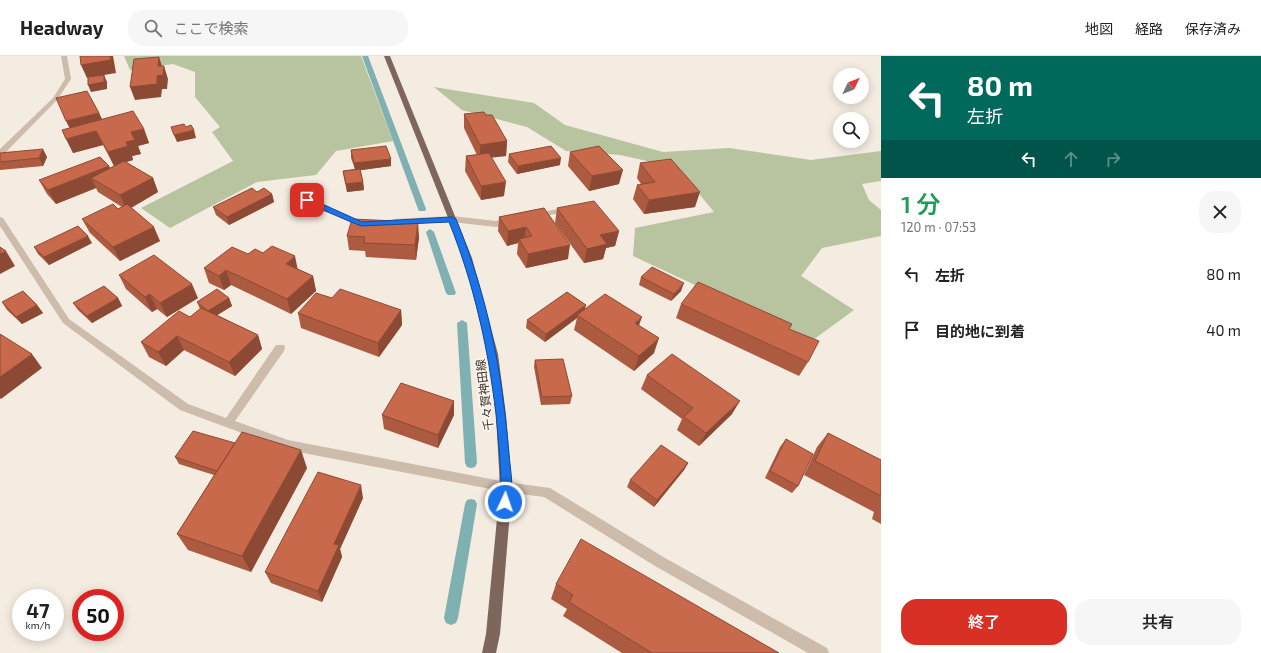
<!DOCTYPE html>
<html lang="ja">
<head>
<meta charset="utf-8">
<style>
	:root { --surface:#fff; --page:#f6f6f6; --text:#222; --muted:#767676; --line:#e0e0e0; --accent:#d93025 }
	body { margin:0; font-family:"Exo 2","Noto Sans JP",sans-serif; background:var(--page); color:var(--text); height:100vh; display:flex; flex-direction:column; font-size:15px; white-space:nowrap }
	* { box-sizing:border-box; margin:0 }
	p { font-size:13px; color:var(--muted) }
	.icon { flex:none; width:22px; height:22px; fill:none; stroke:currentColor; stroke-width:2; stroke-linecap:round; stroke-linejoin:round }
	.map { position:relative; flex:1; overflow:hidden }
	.panel { display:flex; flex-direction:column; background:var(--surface); width:380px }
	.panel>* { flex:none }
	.top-card { background:#00695c; color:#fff; overflow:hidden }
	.needle { width:26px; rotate:47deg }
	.tools { position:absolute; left:833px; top:12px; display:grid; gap:8px }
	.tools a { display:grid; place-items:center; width:36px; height:36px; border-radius:50%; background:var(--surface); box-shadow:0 2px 10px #0003; font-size:20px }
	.speed { position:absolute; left:12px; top:533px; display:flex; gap:8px; font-size:20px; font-weight:700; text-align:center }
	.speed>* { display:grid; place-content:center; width:52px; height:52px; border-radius:50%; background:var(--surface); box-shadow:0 2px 10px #0003; line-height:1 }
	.speed small { font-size:10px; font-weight:400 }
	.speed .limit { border:6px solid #d22; background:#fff; color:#111 }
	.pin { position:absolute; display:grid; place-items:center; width:34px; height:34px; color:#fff; margin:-17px; border-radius:8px; box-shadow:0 2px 6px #0006 }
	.me { position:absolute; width:44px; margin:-22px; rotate:3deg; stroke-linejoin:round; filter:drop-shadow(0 0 3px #0008) }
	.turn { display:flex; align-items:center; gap:14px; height:84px; padding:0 20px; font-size:18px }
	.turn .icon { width:52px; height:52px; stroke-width:2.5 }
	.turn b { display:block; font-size:28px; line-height:34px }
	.lanes { display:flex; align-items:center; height:38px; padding:0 20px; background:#0003; justify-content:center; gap:20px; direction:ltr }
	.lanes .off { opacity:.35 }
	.round { display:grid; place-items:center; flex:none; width:42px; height:42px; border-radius:16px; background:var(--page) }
	.headline { display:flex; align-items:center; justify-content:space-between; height:68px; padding:0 20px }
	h1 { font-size:24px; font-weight:600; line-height:30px; color:#1e9e55 }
	.cta { display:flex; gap:8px; margin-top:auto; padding:8px 20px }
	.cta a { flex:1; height:46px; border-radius:16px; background:var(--accent); color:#fff; font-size:16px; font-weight:600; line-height:46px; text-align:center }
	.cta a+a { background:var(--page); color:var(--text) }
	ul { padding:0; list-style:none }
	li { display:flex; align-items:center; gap:12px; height:56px; padding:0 20px }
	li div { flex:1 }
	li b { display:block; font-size:15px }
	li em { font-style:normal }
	header { display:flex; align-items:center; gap:24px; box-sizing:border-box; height:56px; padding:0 20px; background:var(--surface); border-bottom:1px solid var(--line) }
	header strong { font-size:19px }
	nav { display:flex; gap:22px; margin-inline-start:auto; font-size:14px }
	.search { width:280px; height:36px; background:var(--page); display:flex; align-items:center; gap:10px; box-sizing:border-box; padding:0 14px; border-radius:16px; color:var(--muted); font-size:15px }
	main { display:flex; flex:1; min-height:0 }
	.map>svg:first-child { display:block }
	.green { fill:#b8c4a0 }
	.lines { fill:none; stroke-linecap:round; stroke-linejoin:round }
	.stream { fill:#7fb0b2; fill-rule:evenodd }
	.minor { fill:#cdbbac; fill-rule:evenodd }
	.major { fill:#7d675c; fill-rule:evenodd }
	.wall { fill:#ac5a40 }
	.shaded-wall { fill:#8c4a34 }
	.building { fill:#c8694b; stroke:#8c4a34 }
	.route { fill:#1a73e8; stroke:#114b97 }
	.labels { text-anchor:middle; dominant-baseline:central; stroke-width:3.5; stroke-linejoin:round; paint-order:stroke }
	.street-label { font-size:12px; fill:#3b302b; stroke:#fbf5ee }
</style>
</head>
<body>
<header>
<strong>Headway</strong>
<div class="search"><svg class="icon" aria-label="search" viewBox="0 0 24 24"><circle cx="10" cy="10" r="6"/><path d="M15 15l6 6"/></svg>ここで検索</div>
<nav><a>地図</a><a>経路</a><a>保存済み</a></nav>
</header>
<main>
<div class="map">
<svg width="881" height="597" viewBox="0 0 881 597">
	<rect width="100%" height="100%" fill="#f4ebe1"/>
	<path class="green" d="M124 0H361L393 85 336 95 316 119 257 126 170 172 141 152 233 105 212 76 220 71 195 41V16L173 8 130 14Z
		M434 31 534 47 565 69 663 96 729 92 811 104 881 95V125L862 128 869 144 881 154V180L822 192 801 220 854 254 813 284 633 200 635 172 714 156 678 112 620 99 566 95 527 71 462 54Z"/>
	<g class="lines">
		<path class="stream" d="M362 0H368L426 153 425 155H419L418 153Z
			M430 173 434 176 456 237 454 239H448L446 237 426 176Z
			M462 264 467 267 477 407 475 411 471 412 467 411 465 407 457 267Z
			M471 443 475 444 477 448 458 562 456 567 451 569 446 567 444 562 465 448 467 444Z"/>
		<path class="minor" d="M61 0H67L71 23 57 44 3 99H0V93L53 42 65 23Z
			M290 136H296L368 168 364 171 358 170 290 140Z
			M568 151H571V155L535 162 531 160 532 158Z
			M452 160 496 165 512 162 516 165 515 167 496 171 452 166 394 169 390 166 394 163Z
			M0 161 3 162 69 263 188 348 226 362 276 289H284L285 292 284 295 235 365 288 384 506 426 550 432 665 502 827 592 829 597H808L655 510 544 441 506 436 288 394 180 354 63 267 0 170Z"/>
		<path class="major" d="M384 0H390L472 202 498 298 506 359 512 431 500 578 496 597H482L486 578 500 431 496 359 488 298 464 202Z"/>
	</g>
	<path class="wall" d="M99 57 102 63 144 73 149 87 138 90 141 98 132 100 133 104 126 106 153 122 158 136 131 152 160 185 120 205 90 177 82 163 118 153 122 151 98 136 96 132 56 148 47 138 39 124 109 110 110 112 114 110 103 89 73 97 70 72Z
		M464 58 486 59 507 85 506 100 491 101 504 140 481 144 465 115 466 100 477 99 464 72Z
		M351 94 391 103V110L360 114 363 126 364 134 347 136 344 122 343 115 355 113 351 102Z
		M570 96 619 128 589 135 568 110Z
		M0 97 47 101 43 110 0 114Z
		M509 98 560 109 517 118 508 106Z
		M640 107 695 151 644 158 633 143 637 129 641 128 637 122Z
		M257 136 272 138 274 146 229 169 216 159 213 151Z
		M544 152 568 203 526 212 517 198 518 187 507 190 498 175 499 161Z
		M557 152 619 175 615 190 606 192 603 203 584 207 555 167Z
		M347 180 419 181 416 204 366 201 365 195 349 194Z
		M92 187 49 209 38 198 34 191Z
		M248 198 298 213 313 220 316 235 291 258 231 229 224 234 209 227 204 212Z
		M119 219 198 242 167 261 157 253 152 256 126 233Z
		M641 221 681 235 671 245 639 229Z
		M118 242 122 250 92 267 78 254 73 247Z
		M229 242 232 250 217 259 258 279 262 293 235 320 184 294 166 310 149 301 141 286 190 261 200 253 197 246Z
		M2 246 37 249 43 257 22 268 7 254Z
		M681 248 808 306 799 320 676 262Z
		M586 249 584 254 639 269 654 297 634 315 574 274 577 262 545 286 526 272 527 264Z
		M401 254 402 269 379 301 301 272 298 257Z
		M535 304 572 340 570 348 541 349 534 311Z
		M647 319 732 358 699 390 677 374 682 363 641 333Z
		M382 359H454L438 392 384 373Z
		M828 377 881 404V468L872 463 874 456 804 419 817 391Z
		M786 383 798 430 792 437 765 422 780 391Z
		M175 401 307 412 251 516 188 494 177 478 214 419 179 408Z
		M688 407 684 414 654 451 627 431 630 424Z
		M363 442 340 493 342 501 322 546 271 527 265 516Z
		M556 528 779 597H622L563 560 567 553 551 543Z"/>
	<path class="shaded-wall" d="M110 0H113L116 17 104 19 107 26V33L91 36 88 29 104 19 87 22 81 9Z
		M159 1 163 13 164 10 168 23 167 33H162L161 41 135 44 130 31 158 10Z
		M99 57 105 71 73 79 66 65Z
		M144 73 149 87 138 90 141 98 132 100 133 104 114 110 108 96 126 86 131 76Z
		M194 74 196 82 177 86 174 79Z
		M96 75 103 89 73 97 66 83Z
		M507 85 506 100 480 103V89Z
		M43 93 47 101 43 110 39 102Z
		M561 102 560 109 517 118 518 110Z
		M391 103V110L355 115 354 107Z
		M109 110 116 124 91 122 96 132 56 148 48 134Z
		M623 114 619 128 589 135 592 120Z
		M153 122 158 136 127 154 120 139Z
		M363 126 364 134 347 136 346 128Z
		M506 126 504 140 481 144V130Z
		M700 136 695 151 644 158 649 144Z
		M272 138 274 146 229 169 227 161Z
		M418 166 419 181 416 204 415 189Z
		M154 171 160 185 120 205 113 191Z
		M526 171 524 186 519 183 518 187 507 190 508 175Z
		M619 175 615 190 606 192 603 203 584 207 587 193 600 179Z
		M88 180 92 187 49 209 44 201Z
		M570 189 568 203 526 212 528 198Z
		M6 195 15 210 0 218V198Z
		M295 200 298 215 286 208Z
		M226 214 231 229 224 234 219 220Z
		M313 220 316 235 291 258 287 243Z
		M684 227 681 235 671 245 674 238Z
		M192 228 198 242 167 261 160 247Z
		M150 238 157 253 152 256 145 241Z
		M118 242 122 250 92 267 87 260Z
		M229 242 232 250 211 263 208 255Z
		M37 249 43 257 22 268 16 261Z
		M586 249 584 256 577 259V262L545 286 546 278Z
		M401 254 402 269 379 301 378 287Z
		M642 261 637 275 635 267Z
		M258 279 262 293 235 320 229 306Z
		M177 280 184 294 166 310 158 296Z
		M659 282 654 297 634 315 639 300Z
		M32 298 42 312 1 343 0 342V321Z
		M454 345V359L438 392V379Z
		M740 345 732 358 699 390 706 377Z
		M301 394 307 412 251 516 242 500Z
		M688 407 684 414 654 451 657 444Z
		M361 429 363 442 340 493 342 501 322 546 318 535 334 488Z"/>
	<path class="building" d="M80 0H110L111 4 81 9Z
		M159 1 158 10H164L163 19 157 20V28L130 31 134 3Z
		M104 19V26L88 29V21Z
		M87 35 99 57 66 65 56 42Z
		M133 55 144 73 131 76 135 84 126 86 128 90 108 96 96 75 66 83 62 74Z
		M484 56 486 59H492L507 85 480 89 464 58Z
		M184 68 186 71 191 69 194 74 174 79 171 71Z
		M386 90 391 103 354 107 351 94Z
		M551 90 561 102 518 110 509 98Z
		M599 90 623 114 592 120 570 96Z
		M43 93 39 102 0 106V97Z
		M489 97 506 126 481 130 466 100Z
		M100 101 109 110 48 134 39 124Z
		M671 103 700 136 649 144 637 129 655 126 640 107Z
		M124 105 153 122 120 139 91 122Z
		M360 113 363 126 346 128 343 115Z
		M252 132 257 136 264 132 272 138 227 161 213 151Z
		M594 145 619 175 600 179 607 188 587 193 557 152Z
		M113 148 118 153 127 148 154 171 113 191 82 163Z
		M544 152 570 189 528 198 519 183 532 180 526 171 508 175 499 161Z
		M352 163 418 166 415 189 364 187 365 181 347 180Z
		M78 170 88 180 44 201 34 191Z
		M272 190 295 200 286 208 313 220 287 243 226 214 219 220 204 212 232 191 248 198 255 193 263 197Z
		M0 191 6 195 0 198Z
		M154 199 192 228 160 247 150 238 145 241 119 219Z
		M652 211 684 227 674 238 641 221Z
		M698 226 792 268 789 273 819 285 808 306 681 248Z
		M104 230 118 242 87 260 73 247Z
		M217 233 229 242 208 255 197 246Z
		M340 233 401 254 378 287 298 257 316 237 332 242Z
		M23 235 37 249 16 261 2 246Z
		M567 236 586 249 546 278 527 264Z
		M605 238 642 261 635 267 659 282 639 300 577 259Z
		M201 252 258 279 229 306 177 280 158 296 141 286 179 255 190 261Z
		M0 278 32 298 0 321Z
		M672 298 740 345 706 377 684 361 693 352 647 319Z
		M563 303 572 340 542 341 535 304Z
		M401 327 454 345 438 379 382 359Z
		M193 375 235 387 217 415 175 401Z
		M242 376 301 394 242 500 177 478Z
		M828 377 881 404V440L815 405Z
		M786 383 813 398 798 430 770 415Z
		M661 389 688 407 657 444 630 424Z
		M318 416 361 429 334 488 339 489 318 535 265 516Z
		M581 483 779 597H652L569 546 573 539 556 528Z"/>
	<path class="route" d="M304 142H309L362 166 452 161 456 163C488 241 502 314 509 398 510 413 515 435 509 449L505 451 501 449C498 444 500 438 501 431 501 408 498 382 496 358 488 291 474 228 449 166L361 170 304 146Z"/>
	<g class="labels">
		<g class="street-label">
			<text transform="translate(484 339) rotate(-97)">千々賀神田線</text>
		</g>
	</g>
</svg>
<div class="tools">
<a><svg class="needle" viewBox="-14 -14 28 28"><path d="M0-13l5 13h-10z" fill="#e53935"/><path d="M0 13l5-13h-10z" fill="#767676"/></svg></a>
<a><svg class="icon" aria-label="search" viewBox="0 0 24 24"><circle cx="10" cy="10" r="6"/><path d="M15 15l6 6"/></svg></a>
</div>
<div class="speed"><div>47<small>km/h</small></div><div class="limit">50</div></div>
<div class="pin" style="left:307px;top:144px;background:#d93025"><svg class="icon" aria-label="arrive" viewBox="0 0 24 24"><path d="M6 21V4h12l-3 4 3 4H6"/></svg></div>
<svg class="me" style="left:505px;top:446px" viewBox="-20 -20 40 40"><circle r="17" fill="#1a73e8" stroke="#fff" stroke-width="3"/><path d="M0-11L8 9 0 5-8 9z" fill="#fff"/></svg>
</div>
<section class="panel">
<div class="top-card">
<div class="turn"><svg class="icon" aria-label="left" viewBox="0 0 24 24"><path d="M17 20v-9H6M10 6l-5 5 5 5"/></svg><div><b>80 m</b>左折</div></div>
<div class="lanes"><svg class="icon" aria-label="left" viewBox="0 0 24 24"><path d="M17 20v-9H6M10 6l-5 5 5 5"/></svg><svg class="icon off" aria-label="ahead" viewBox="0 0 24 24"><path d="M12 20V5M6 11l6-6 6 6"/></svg><svg class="icon off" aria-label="right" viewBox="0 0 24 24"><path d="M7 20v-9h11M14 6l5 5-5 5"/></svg></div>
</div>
<div class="headline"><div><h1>1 分</h1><p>120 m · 07:53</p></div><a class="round"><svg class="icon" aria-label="close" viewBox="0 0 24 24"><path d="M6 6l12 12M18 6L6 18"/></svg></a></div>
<ul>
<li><svg class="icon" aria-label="left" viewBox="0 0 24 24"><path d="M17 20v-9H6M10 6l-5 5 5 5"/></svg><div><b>左折</b></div><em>80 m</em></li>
<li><svg class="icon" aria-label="arrive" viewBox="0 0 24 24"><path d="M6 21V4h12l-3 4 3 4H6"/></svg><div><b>目的地に到着</b></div><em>40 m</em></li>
</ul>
<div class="cta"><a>終了</a><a>共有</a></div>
</section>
</main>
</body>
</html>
